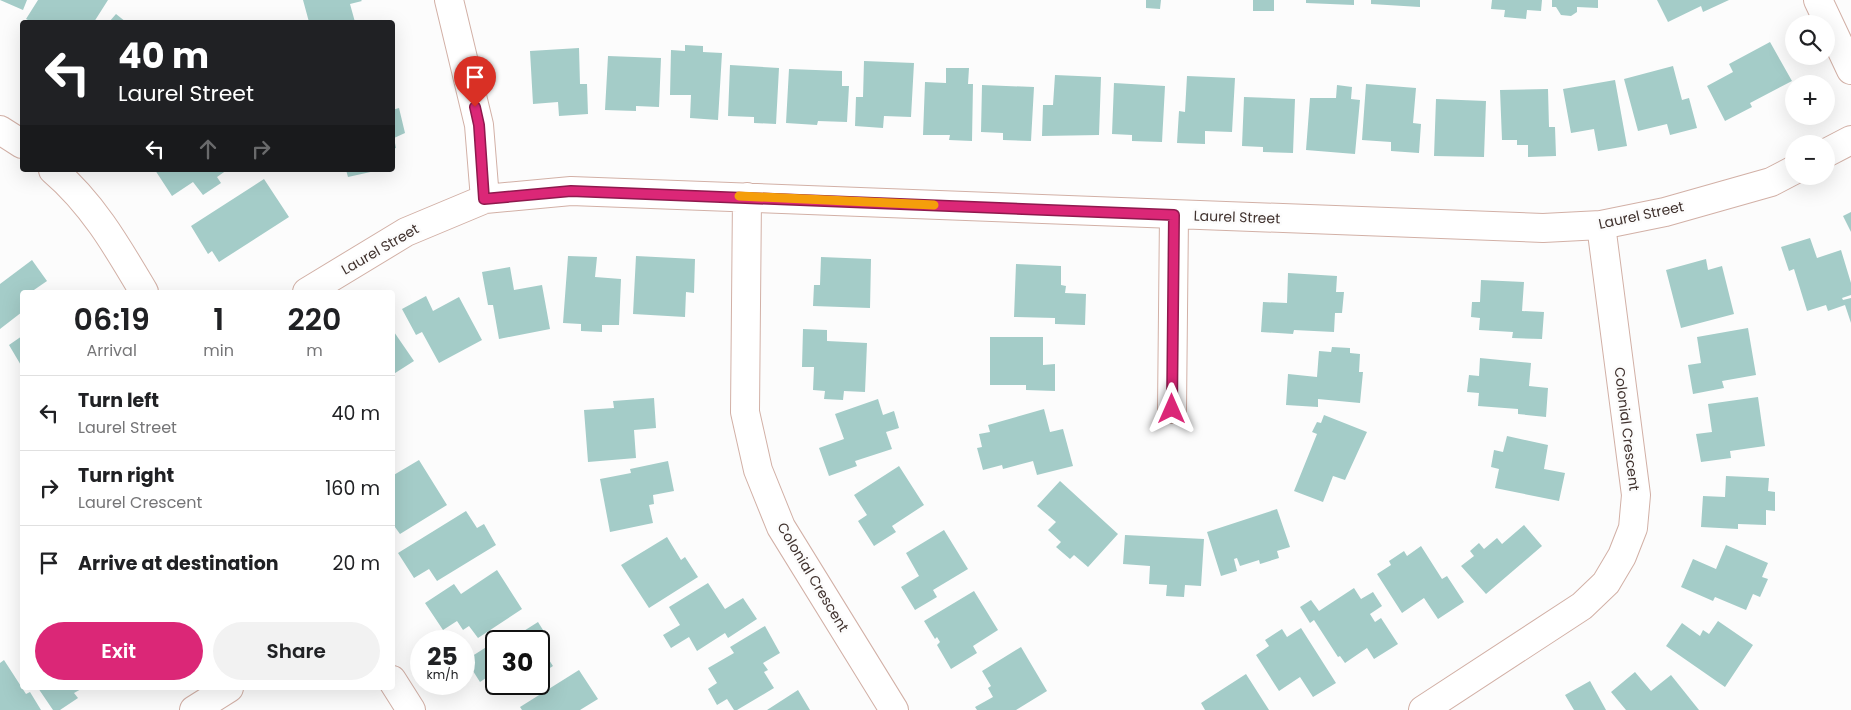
<!DOCTYPE html>
<html lang="en">
<head>
<meta charset="utf-8">
<style>
	:root { --surface:#fff; --page:#f2f2f2; --text:#202124; --muted:#757577; --line:#e0e0e0; --accent:#db2777 }
	body { margin:0; font-family:Poppins,sans-serif; background:var(--page); color:var(--text); height:100vh; display:flex; flex-direction:column; font-size:19px; white-space:nowrap }
	* { box-sizing:border-box; margin:0 }
	p { font-size:16px; color:var(--muted) }
	.icon { flex:none; width:28px; height:28px; fill:none; stroke:currentColor; stroke-width:2; stroke-linecap:round; stroke-linejoin:round }
	.map { position:relative; flex:1; overflow:hidden }
	.panel { position:absolute; left:20px; top:290px; width:375px; height:400px; display:flex; flex-direction:column; background:var(--surface); border-radius:5px; box-shadow:0 5px 20px #0002 }
	.panel>* { flex:none }
	.hud { position:absolute; left:20px; top:20px; width:375px; height:152px; border-radius:5px; box-shadow:0 5px 20px #0002; background:#202124; color:#fff; overflow:hidden }
	.buttons { position:absolute; left:1785px; top:15px; display:grid; gap:10px }
	.buttons a { display:grid; place-items:center; width:50px; height:50px; border-radius:50%; background:var(--surface); box-shadow:0 5px 20px #0002; font-size:25px }
	.speed { position:absolute; left:410px; top:630px; display:flex; gap:10px; font-size:25px; font-weight:700; text-align:center }
	.speed>* { display:grid; place-content:center; width:65px; height:65px; border-radius:50%; background:var(--surface); box-shadow:0 5px 20px #0002; line-height:1 }
	.speed small { font-size:12px; font-weight:400 }
	.speed .limit { border:2px solid #111; border-radius:8px; background:#fff; color:#111 }
	.pin { position:absolute; display:grid; place-items:center; width:42px; height:42px; color:#fff; margin:-51px -21px; border-radius:50% 50% 50% 0; rotate:-45deg; box-shadow:0 0 5px #0007 }
	.pin .icon { rotate:45deg }
	.me { position:absolute; width:55px; margin:-28px; rotate:0deg; stroke-linejoin:round; filter:drop-shadow(0 0 4px #0008) }
	.turn { display:flex; align-items:center; gap:18px; height:105px; padding:0 15px; font-size:22px }
	.turn .icon { width:65px; height:65px; stroke-width:2.5 }
	.turn b { display:block; font-size:35px; line-height:42px }
	.lanes { display:flex; align-items:center; height:48px; padding:0 15px; background:#0003; justify-content:center; gap:25px; direction:ltr }
	.lanes .off { opacity:.35 }
	.eta { display:flex; justify-content:space-evenly; align-items:center; height:85px; text-align:center }
	.eta b { font-size:30px; font-weight:600; line-height:35px }
	.button { display:flex; gap:10px; margin-top:auto; padding:10px 15px }
	.button a { flex:1; height:58px; border-radius:30px; background:var(--accent); color:#fff; font-size:20px; font-weight:600; line-height:58px; text-align:center }
	.button a+a { background:var(--page); color:var(--text) }
	ul { padding:0; list-style:none }
	li { display:flex; align-items:center; gap:15px; height:75px; padding:0 15px; border-top:1px solid var(--line) }
	li div { flex:1 }
	li b { display:block; font-size:19px }
	li em { font-style:normal }
	.map>svg:first-child { display:block }
	.building { fill:#a4ccc8 }
	.lines { fill:none; stroke-linecap:round; stroke-linejoin:round }
	.minor-casing { stroke:#d2b0a6; stroke-width:30 }
	.minor { stroke:#fff; stroke-width:28 }
	.route-casing { stroke:#8e194d; stroke-width:12 }
	.route { stroke:#db2777; stroke-width:9 }
	.slow { stroke:#f59e0b; stroke-width:9 }
	.labels { text-anchor:middle; dominant-baseline:central; stroke-width:5; stroke-linejoin:round; paint-order:stroke }
	.street-label { font-size:14px; fill:#40322e; stroke:#fcfcfc }
</style>
</head>
<body>
<div class="map">
<svg width="1851" height="710" viewBox="0 0 1851 710">
	<rect width="100%" height="100%" fill="#fcfcfc"/>
	<path class="building" d="M0 0H27L23 10Z
		M38 0H108L94 22H32L26 19Z
		M303 0H361L362 1 350 4 355 22H309Z
		M1146 0H1161L1160 9 1146 8Z
		M1253 0H1274V11H1253Z
		M1306 0H1354V5L1306 3Z
		M1371 0H1420V7L1371 4Z
		M1492 0H1542L1541 11 1527 10 1526 19 1504 17 1505 10 1491 9Z
		M1552 0H1598V8L1577 7V12L1571 16 1561 15 1556 7H1552Z
		M1657 0H1729L1703 12 1701 6 1668 22Z
		M116 14 126 22H109Z
		M1770 42 1792 81 1750 103 1752 107 1725 121 1707 86 1733 72 1729 64Z
		M685 45 703 46V52L722 53 718 120 690 118 691 95H670L671 50 685 51Z
		M579 48 580 84H587L588 114 559 116 558 102 533 104 530 51Z
		M608 56 661 58 659 107 636 106V111L605 110Z
		M864 61 914 63 911 117 884 116 883 128 855 126 856 97H863Z
		M730 65 779 68 776 124 754 123V117L728 116Z
		M1673 66 1682 100 1689 98 1697 128 1670 135 1667 124 1638 131 1624 79Z
		M946 68H969L968 84H973L972 141 949 140 950 135H923L925 82 946 83Z
		M789 69 842 71V86H849L847 122 818 121 817 125 786 123Z
		M1055 75 1101 77 1099 135 1042 136 1043 105H1053Z
		M1187 76 1235 78 1232 132 1205 131V144L1177 143 1179 111 1185 112Z
		M1615 80 1627 146 1598 151 1594 129 1571 133 1563 89Z
		M1114 83 1165 86 1162 142 1132 141V135L1112 134Z
		M1366 84 1416 88 1413 123 1421 124 1419 153 1391 151V142L1362 140Z
		M982 85 1034 87 1031 141 1003 140V133L981 132Z
		M1337 85 1352 87 1351 99 1360 100 1355 154 1306 150 1310 98H1336Z
		M1548 89 1549 127H1555L1556 156 1528 157V145H1517V140H1502L1500 90Z
		M1244 97 1295 99 1293 153 1263 152V147L1242 146Z
		M1436 99 1486 101 1484 157 1434 156Z
		M399 108 405 133 394 138 396 148 392 149V110Z
		M155 170H227L217 177 221 183 203 195 193 182 172 196Z
		M346 170H374L375 171 348 177Z
		M264 179 289 217 219 262 212 251 208 254 191 226Z
		M1851 212V232L1843 216Z
		M1810 238 1817 258 1841 250 1851 283V295L1842 298 1843 300 1851 298V323L1845 305 1828 311 1826 305 1807 311 1794 269 1789 271 1781 247Z
		M568 256 597 257 595 277 621 279 619 325H602V332L581 331V324L563 323Z
		M636 256 695 259 694 293 686 292 685 317 633 314Z
		M821 257 871 259 870 308 813 306 814 285H820Z
		M1706 259 1708 270 1722 266 1734 314 1681 328 1666 270Z
		M32 260 47 281 31 292H22V312L0 329V284Z
		M1016 264 1061 266V285L1066 286 1065 293 1086 294 1085 325 1055 324V318L1014 317Z
		M510 267 514 290 542 285 550 329 499 339 493 305H488L482 272Z
		M1288 273 1337 276 1336 292H1344L1342 313H1335L1334 332 1294 330 1293 334 1261 332 1263 302 1287 303Z
		M1481 280 1524 282 1522 311 1544 312 1542 339 1512 338 1513 332 1479 330 1480 318 1471 317 1472 302H1480Z
		M426 296 433 311 459 297 482 340 439 363 422 332 416 335 402 309Z
		M1748 328 1756 375 1722 381 1724 388 1693 394 1688 365 1701 363 1697 337Z
		M392 329 414 361 392 375Z
		M803 329 827 330V341L867 343 865 392 844 391 843 400 824 399 825 391 813 390 814 367H802Z
		M22 336V367L9 345Z
		M990 337H1043V365L1055 364V391L1026 390V385H990Z
		M1332 347 1350 348V353L1360 354 1359 372H1363L1360 403 1318 399V407L1286 405 1288 374 1317 377 1319 351 1331 352Z
		M1480 358 1531 363 1529 386 1548 388 1546 417 1518 414V409L1478 406 1479 393 1467 392 1469 375 1479 376Z
		M1758 397 1765 446 1730 451 1731 458 1701 462 1696 434 1712 432 1708 404Z
		M654 398 656 428 634 430 636 458 588 462 584 410 614 408 613 401Z
		M878 399 883 415 894 411 899 428 886 432 892 449 855 461 857 466 829 476 819 448 844 439 835 414Z
		M1044 409 1050 432 1063 429 1073 466 1037 475 1033 461 1003 469 1002 465 983 470 977 448 982 447 979 434 990 432 988 425Z
		M1324 415 1367 432 1345 480 1333 476 1323 502 1294 491 1317 434 1312 432 1317 422 1321 423Z
		M1507 436 1548 445 1544 469 1565 473 1559 501 1495 488 1499 469 1491 467 1494 450 1503 452Z
		M419 460 447 505 400 534 392 523V476Z
		M668 461 674 491 653 495 654 504 649 505 653 523 610 532 600 479 631 473 630 469Z
		M899 466 924 505 892 526 896 532 874 546 858 521 867 515 854 495Z
		M1726 476 1769 478 1768 491 1775 492V511L1766 510V525L1738 524V529L1701 527 1703 496 1725 497Z
		M1060 481 1118 534 1088 567 1074 555 1070 559 1056 547 1061 542 1048 530 1056 522 1037 506Z
		M1277 509 1290 547 1277 551 1279 558 1260 564 1259 560 1240 566 1237 558 1234 559 1237 571 1221 576 1207 532Z
		M466 511 477 528 484 524 496 545 437 581 429 569 414 578 398 553Z
		M1524 525 1542 546 1486 594 1461 566 1474 556 1470 551 1479 543 1484 549 1497 538 1502 544Z
		M944 530 968 569 933 590 937 597 915 610 901 587 919 576 906 553Z
		M1125 535 1204 539 1201 586 1185 585 1184 597 1166 596 1167 585 1149 584 1150 566 1123 564Z
		M667 537 681 560 685 557 698 577 649 608 621 565Z
		M1726 545 1768 563 1762 577 1768 579 1760 597 1753 594 1746 610 1715 597 1713 601 1681 587 1693 559 1716 569Z
		M1421 546 1442 579 1447 576 1464 602 1438 619 1424 598 1402 613 1377 574 1391 565 1389 561 1404 551 1407 556Z
		M497 570 522 609 478 638 469 626 463 630 457 621 443 630 425 603 454 584 461 594Z
		M708 583 725 609 743 598 757 619 728 638 725 633 697 651 689 637 671 648 663 635 680 625 669 607Z
		M1354 588 1361 599 1373 592 1382 606 1370 614 1375 622 1381 618 1398 644 1374 659 1367 648 1345 663 1340 656 1338 657 1314 620 1310 623 1300 607 1311 600 1319 611Z
		M974 591 998 630 973 646 977 653 951 669 937 645 940 642 937 637 935 639 924 621Z
		M1718 621 1753 645 1725 687 1666 646 1682 623 1700 636 1703 630 1709 634Z
		M538 622 548 638 539 644V641H508Z
		M765 626 780 653 763 663 768 670 764 672 774 688 737 710H734L727 699 717 705 708 689 717 683 708 668 734 653 730 647Z
		M1301 628 1336 683 1313 697 1300 677 1279 691 1256 655 1269 646 1265 640 1282 629 1287 637Z
		M539 645 553 666 539 675Z
		M488 646 491 652 496 649V682L492 674 480 682 466 660Z
		M1021 647 1047 691 1016 710H977L975 707 993 697 988 688 991 686 982 671Z
		M4 660 26 694 30 692 41 710H0V663Z
		M579 670 598 699 580 710H522L520 707Z
		M1635 672 1651 691 1671 675 1699 710H1626L1611 692Z
		M1246 674 1269 710H1205L1201 703Z
		M1590 681 1606 710H1574L1565 695Z
		M38 688H83L74 693 78 698 60 710H53Z
		M798 690 810 710H767Z"/>
	<g class="lines">
		<g class="minor-casing">
			<path id="minor" d="M449 0 479 125 485 199
				M1818 0 1851 70
				M0 130 22 144
				M1826 153 1851 140
				M53 170C93 204 118 248 144 292
				M747 197 745 412 758 470 781 527 894 710
				M307 292 406 232 485 199 571 191 1543 228 1601 225 1665 212 1771 182 1794 170
				M1172 409 1174 215
				M392 680 411 710
				M194 710 229 688
				M1423 710 1582 606 1606 583 1622 556 1633 528 1636 495 1601 225"/>
		</g>
		<use href="#minor" class="minor"/>
	</g>
	<g class="lines">
		<g class="route-casing">
			<path id="route" d="M475 107 479 125 484 199 571 191 1174 215 1172 409"/>
		</g>
		<use href="#route" class="route"/>
		<path class="slow" d="M739 196 934 205"/>
	</g>
	<g class="labels">
		<g class="street-label">
			<text transform="translate(1641 215) rotate(-12)">Laurel Street</text>
			<text transform="translate(1237 217) rotate(2)">Laurel Street</text>
			<text transform="translate(380 249) rotate(-30)">Laurel Street</text>
			<text transform="translate(1627 429) rotate(83)">Colonial Crescent</text>
			<text transform="translate(813 577) rotate(59)">Colonial Crescent</text>
		</g>
	</g>
</svg>
<div class="buttons">
<a><svg class="icon" aria-label="search" viewBox="0 0 24 24"><circle cx="10" cy="10" r="6"/><path d="M15 15l6 6"/></svg></a>
<a>+</a>
<a>−</a>
</div>
<div class="speed"><div>25<small>km/h</small></div><div class="limit">30</div></div>
<div class="pin" style="left:475px;top:107px;background:#d93025"><svg class="icon" aria-label="arrive" viewBox="0 0 24 24"><path d="M6 21V4h12l-3 4 3 4H6"/></svg></div>
<svg class="me" style="left:1172px;top:409px" viewBox="-20 -20 40 40"><path d="M0-17L14 15 0 8-14 15z" fill="#db2777" stroke="#fff" stroke-width="4"/></svg>
<div class="hud">
<div class="turn"><svg class="icon" aria-label="left" viewBox="0 0 24 24"><path d="M17 20v-9H6M10 6l-5 5 5 5"/></svg><div><b>40 m</b>Laurel Street</div></div>
<div class="lanes"><svg class="icon" aria-label="left" viewBox="0 0 24 24"><path d="M17 20v-9H6M10 6l-5 5 5 5"/></svg><svg class="icon off" aria-label="ahead" viewBox="0 0 24 24"><path d="M12 20V5M6 11l6-6 6 6"/></svg><svg class="icon off" aria-label="right" viewBox="0 0 24 24"><path d="M7 20v-9h11M14 6l5 5-5 5"/></svg></div>
</div>
<section class="panel">
<div class="eta">
<div><b>06:19</b><p>Arrival</p></div>
<div><b>1</b><p>min</p></div>
<div><b>220</b><p>m</p></div>
</div>
<ul>
<li><svg class="icon" aria-label="left" viewBox="0 0 24 24"><path d="M17 20v-9H6M10 6l-5 5 5 5"/></svg><div><b>Turn left</b><p>Laurel Street</p></div><em>40 m</em></li>
<li><svg class="icon" aria-label="right" viewBox="0 0 24 24"><path d="M7 20v-9h11M14 6l5 5-5 5"/></svg><div><b>Turn right</b><p>Laurel Crescent</p></div><em>160 m</em></li>
<li><svg class="icon" aria-label="arrive" viewBox="0 0 24 24"><path d="M6 21V4h12l-3 4 3 4H6"/></svg><div><b>Arrive at destination</b></div><em>20 m</em></li>
</ul>
<div class="button"><a>Exit</a><a>Share</a></div>
</section>
</div>
</body>
</html>
